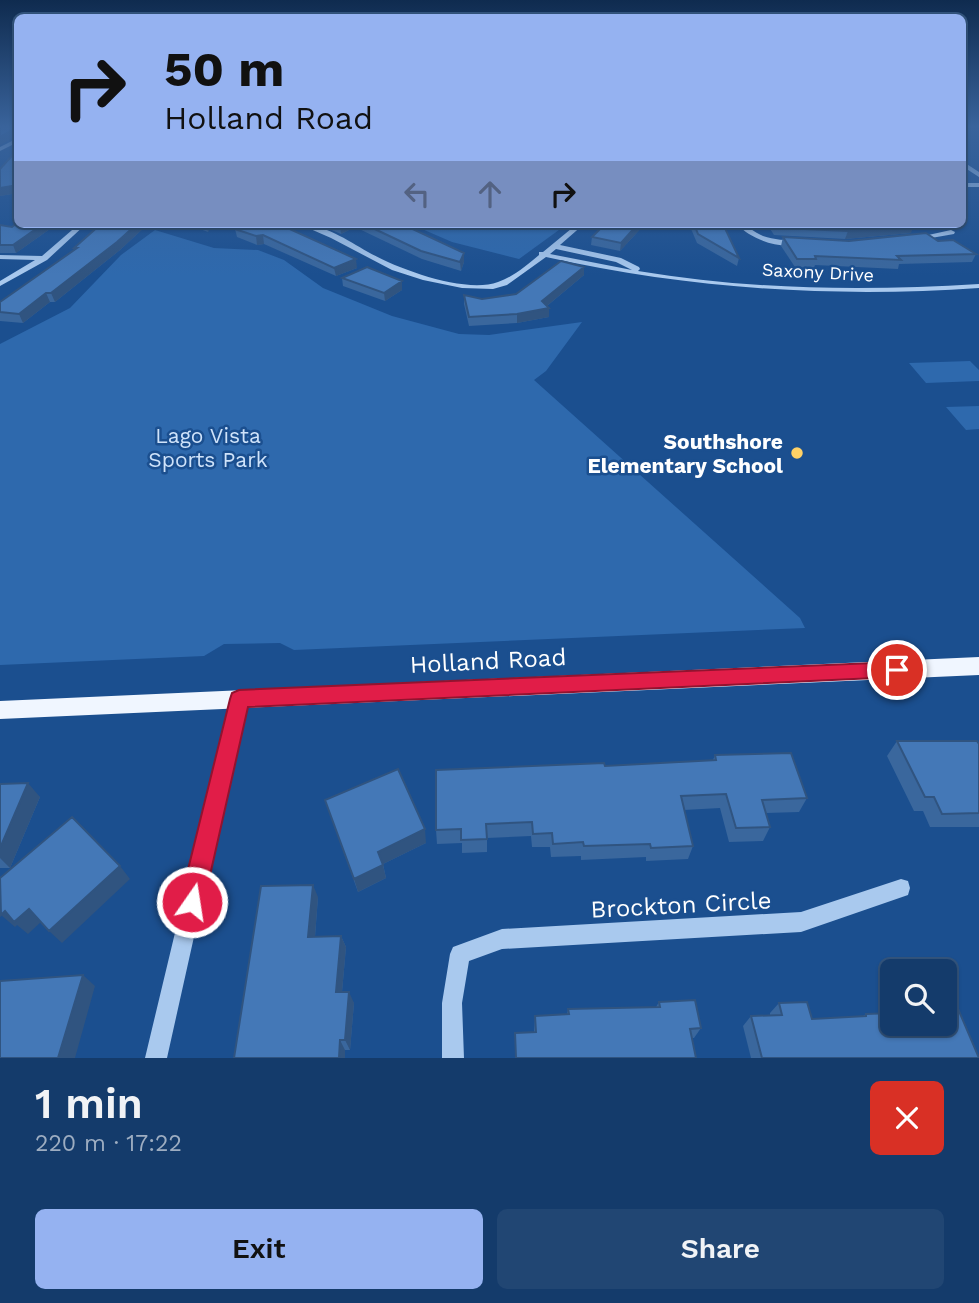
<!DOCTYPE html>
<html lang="en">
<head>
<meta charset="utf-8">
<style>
	:root { --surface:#143b6b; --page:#214673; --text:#f1f3f6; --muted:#9dadc1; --line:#33557e; --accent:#95b2f1 }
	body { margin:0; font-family:"Work Sans",sans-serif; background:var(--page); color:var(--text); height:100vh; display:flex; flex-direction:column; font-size:26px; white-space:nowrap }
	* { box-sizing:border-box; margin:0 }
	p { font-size:23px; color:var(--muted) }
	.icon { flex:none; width:38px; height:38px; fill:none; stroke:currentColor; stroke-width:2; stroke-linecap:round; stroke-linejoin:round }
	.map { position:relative; height:1058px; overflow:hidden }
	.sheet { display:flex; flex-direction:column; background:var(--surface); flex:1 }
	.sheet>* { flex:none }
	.top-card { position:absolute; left:14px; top:14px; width:952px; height:214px; border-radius:10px; box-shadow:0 2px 5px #0004,0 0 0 2px var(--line); background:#95b2f1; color:#111; overflow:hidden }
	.tools { position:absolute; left:880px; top:959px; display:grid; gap:14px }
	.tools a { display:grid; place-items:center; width:77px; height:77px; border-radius:10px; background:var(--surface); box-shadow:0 2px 5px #0004,0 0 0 2px var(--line); font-size:35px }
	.pin { position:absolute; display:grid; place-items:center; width:60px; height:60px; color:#fff; margin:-30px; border:4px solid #fff; border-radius:50%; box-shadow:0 2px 7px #0007 }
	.me { position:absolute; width:77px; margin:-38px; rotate:13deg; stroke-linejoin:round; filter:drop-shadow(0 0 5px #0008) }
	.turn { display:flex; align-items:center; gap:24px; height:147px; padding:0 35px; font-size:32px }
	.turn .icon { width:91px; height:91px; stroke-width:2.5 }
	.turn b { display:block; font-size:49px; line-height:60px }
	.lanes { display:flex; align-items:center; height:66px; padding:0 35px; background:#0003; justify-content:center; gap:35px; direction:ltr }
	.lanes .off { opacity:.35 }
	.round { display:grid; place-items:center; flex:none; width:74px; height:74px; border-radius:10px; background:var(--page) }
	.overview { display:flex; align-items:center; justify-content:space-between; height:119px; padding:0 35px }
	h1 { font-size:42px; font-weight:600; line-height:52px }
	.primary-button { display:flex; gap:14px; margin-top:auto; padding:14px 35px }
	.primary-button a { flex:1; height:80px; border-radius:10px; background:var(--accent); color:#111; font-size:28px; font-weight:600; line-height:80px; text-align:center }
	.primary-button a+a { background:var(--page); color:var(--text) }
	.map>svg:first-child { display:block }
	.green { fill:#2e69ad }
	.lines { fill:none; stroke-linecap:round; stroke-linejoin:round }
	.minor { fill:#a9c9ee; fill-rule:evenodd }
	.major { fill:#f0f6ff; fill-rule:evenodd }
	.wall { fill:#3a679d }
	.shaded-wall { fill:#305480 }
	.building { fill:#4478b7; stroke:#305480; stroke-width:2 }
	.route { fill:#e11d48; stroke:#92132f; stroke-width:2 }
	.poi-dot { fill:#ffd166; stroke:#1b4f8f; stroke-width:2.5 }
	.labels { text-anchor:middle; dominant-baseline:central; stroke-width:5; stroke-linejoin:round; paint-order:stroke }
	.far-street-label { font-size:18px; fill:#fff; stroke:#1b4f8f }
	.park-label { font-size:21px; fill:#cfe3fa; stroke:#1b4f8f }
	.poi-label { font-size:21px; font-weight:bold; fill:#fff; stroke:#1b4f8f; text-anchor:end }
	.near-street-label { font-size:24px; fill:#fff; stroke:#1b4f8f }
</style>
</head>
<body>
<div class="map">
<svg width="979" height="1058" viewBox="0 0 979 1058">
	<rect width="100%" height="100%" fill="#1b4f8f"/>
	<path class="green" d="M450 224H548L563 227 519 259 452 242 422 229Z
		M155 230 214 248 258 250 284 260 323 288 355 301 392 316 459 334 489 335 582 322 546 371 534 380 800 618 805 628 294 650 280 643 224 644 204 656 0 665V344L70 308 121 255Z
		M970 361 979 370V381L926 383 909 363Z
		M979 406V429L966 430 946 407Z"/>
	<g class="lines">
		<path class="minor" d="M18 138V142L0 151V147Z
			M962 161 979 172V177L962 166Z
			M962 183H979V187H962Z
			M79 224H86L47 260 0 286V281L35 260 0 259V255L42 256Z
			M299 224C324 224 347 240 368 252 398 269 465 294 498 282 513 277 527 265 539 255V252H543L577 224H584L560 245 621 258 639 267 640 269 638 271C750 290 865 291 979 284V288C833 298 689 289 546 257L507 285 493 289 462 288 423 280 392 270 331 238ZM556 249 616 262 632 270 550 254Z
			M737 224C747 224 753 232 763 236 774 240 786 240 798 241L802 243C782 251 750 239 737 224Z
			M951 230 955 232 954 234 914 241 910 239Z
			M239 693 244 694 247 699 167 1058H145L231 699 234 694Z
			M901 879 908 881 910 888 908 895 801 932 502 949 469 961 462 1003 464 1058H442V1003L450 954 453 947 502 929 801 912Z"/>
		<path class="major" d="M979 657V675L0 719V701Z"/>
	</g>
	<path class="wall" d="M18 136V193L0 196V169L17 150 12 140Z
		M18 224H57L16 253H0V225L12 227Z
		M101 224H148L120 250 55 302H50L23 323 0 321V302L74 250V248Z
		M187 224H212L208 232Z
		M241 224H291L289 229 357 268 336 276 264 244 257 245 237 237 235 229Z
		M317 224H402L464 253V262L461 271 422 259 355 227 341 234Z
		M645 224 620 251 591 245 592 237Z
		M689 224H723L739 258 737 266 697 243Z
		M767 224H911V233L845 239 774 235Z
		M783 237 849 241H938L976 254 972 262 899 264 898 269 815 265 814 268 795 267 781 246Z
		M584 267V275L547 306 549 308V317L517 323 469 326 464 304V295L482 299 516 294Z
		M342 278 402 281V290L385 301 343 286Z
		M897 741 979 744V827H930L923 811H914L887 756Z
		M715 755 807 798 799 812 766 813 770 827 763 841 729 842 720 808 684 810 693 846 688 859 646 861V857L581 860V856L551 857 550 847H532L531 836 487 838V852L462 853V843L437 844 436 830 605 766 713 760Z
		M0 784 40 797 10 868H0Z
		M325 800 426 843 383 864 386 878 358 892Z
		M318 897 315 937 341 936 346 947 342 992 354 1003 350 1050H345V1058H234Z
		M659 1002 701 1028 694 1038H692L696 1058H515V1033L534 1032 535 1016 567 1014 568 1009 656 1007Z
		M779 1003 812 1019 863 1016 866 1014 979 1058H751L743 1026 751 1016 770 1015V1013Z"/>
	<path class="shaded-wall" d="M14 129 17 136 0 145V137Z
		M18 185V193L0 196V188Z
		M43 224H57L16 253 13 245Z
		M137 224H148L120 250 55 302 51 293Z
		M206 224H212L208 232Z
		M286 224H291L286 236 285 227Z
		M344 224H355V227L341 234 340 226Z
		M638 224H645L620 251 621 243Z
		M914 225 911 233 845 239 848 231Z
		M263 235 264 244 257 245 256 236Z
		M464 253V262L461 271 460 262Z
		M356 259 357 268 336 276 334 268Z
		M584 267V275L542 310 549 308V317L517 323V314L542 301Z
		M402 281V290L385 301 384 293Z
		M46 293 50 302 23 323 19 314Z
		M28 783 40 797 10 868 0 858V848Z
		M425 829 426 843 381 865 378 852Z
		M383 865 386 878 358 892 354 879Z
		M120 866 130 879 62 943 49 931Z
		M313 885 318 897 314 949 308 937Z
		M29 909 42 921 28 934 17 925 15 927 1 915 5 911Z
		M341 936 346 947 341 1003 336 992Z
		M83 975 95 986 75 1058H58Z
		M349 992 354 1003 350 1050 345 1040Z
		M340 1040 345 1050V1058H339Z"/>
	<path class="building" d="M0 127H18V130L14 129 0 137Z
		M18 149V185L0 188V169Z
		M18 222V224H43L13 245H0V225L12 227Z
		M101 224H137L117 242 51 293H46L19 314 0 312V302L77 248H74Z
		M241 224H286L285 227 356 259 334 268 263 235 256 236 235 229Z
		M364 224H402L464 253 460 262 421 251Z
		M605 224H638L621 243 592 237Z
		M694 224H723L739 258 698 234Z
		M775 224H911L914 225 848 231 781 228 777 227Z
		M926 233 938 241 953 240 976 254 897 256 901 260 815 256 816 259H797L783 237 849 241Z
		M561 261 584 267 542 301 549 308 517 314 469 317 464 295 482 299 516 294Z
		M367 267 402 281 384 293 342 278Z
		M897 741H977L979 744V813L942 814 934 797H925Z
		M791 753 807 798 762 800 770 827 736 828 726 794 681 796 693 846 651 848 650 844 584 846 583 842 553 844 552 833 533 834 532 822 486 824 487 839 461 840V829L436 830V770L604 763 605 766 716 760 715 755Z
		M398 769 425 829 378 852 383 865 354 879 325 800Z
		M28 783 0 848V784Z
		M72 817 120 866 49 931 29 909 14 922 5 911 1 915 0 878Z
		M313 885 308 937 341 936 336 992H349L345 1040H340L339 1058H234L261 886Z
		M83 975 58 1058H0V981Z
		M950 990 979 1058H762L751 1016 782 1015 779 1003 807 1002 812 1019 866 1016V1014L892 1013V1024H945V991Z
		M695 1000 701 1028 690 1029 696 1058H516L515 1033 536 1032 535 1016 569 1014 568 1009 660 1007 659 1002Z"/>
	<linearGradient id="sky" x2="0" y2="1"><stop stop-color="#0f2b4f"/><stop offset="0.46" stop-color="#39639b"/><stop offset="1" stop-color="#39639b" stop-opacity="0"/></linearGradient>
	<rect width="979" height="275" fill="url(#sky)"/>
	<path class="route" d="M897 662 903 664 906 670 903 675 897 677 248 707 204 902 201 911 192 915 183 911 180 902 230 699 232 693 239 690Z"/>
	<circle class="poi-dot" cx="797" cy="453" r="7"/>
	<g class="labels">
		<g class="far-street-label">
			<text transform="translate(818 272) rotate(3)">Saxony Drive</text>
		</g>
		<g class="park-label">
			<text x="208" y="435">Lago Vista<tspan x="208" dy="24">Sports Park</tspan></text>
		</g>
		<g class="poi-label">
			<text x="783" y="441">Southshore<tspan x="783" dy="24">Elementary School</tspan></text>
		</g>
		<g class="near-street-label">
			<text transform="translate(488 661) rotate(-3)">Holland Road</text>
			<text transform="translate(681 905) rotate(-3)">Brockton Circle</text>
		</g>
	</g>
</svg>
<div class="tools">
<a><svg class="icon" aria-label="search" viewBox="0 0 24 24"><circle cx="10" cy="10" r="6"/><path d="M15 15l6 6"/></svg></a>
</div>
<div class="pin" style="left:897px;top:670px;background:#d93025"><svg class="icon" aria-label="arrive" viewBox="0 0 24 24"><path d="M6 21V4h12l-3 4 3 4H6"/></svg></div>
<svg class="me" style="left:192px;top:902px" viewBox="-20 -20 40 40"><circle r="17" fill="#e11d48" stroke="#fff" stroke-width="3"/><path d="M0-11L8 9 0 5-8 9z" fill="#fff"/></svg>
<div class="top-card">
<div class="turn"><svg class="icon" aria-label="right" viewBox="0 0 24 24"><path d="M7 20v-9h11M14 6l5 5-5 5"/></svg><div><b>50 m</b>Holland Road</div></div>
<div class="lanes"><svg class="icon off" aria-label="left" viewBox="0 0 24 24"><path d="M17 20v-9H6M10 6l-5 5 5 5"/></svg><svg class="icon off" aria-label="ahead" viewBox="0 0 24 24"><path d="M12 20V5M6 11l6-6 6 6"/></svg><svg class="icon" aria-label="right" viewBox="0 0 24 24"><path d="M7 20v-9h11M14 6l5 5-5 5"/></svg></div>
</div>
</div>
<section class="sheet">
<div class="overview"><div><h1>1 min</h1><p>220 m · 17:22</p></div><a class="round" style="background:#d93025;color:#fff"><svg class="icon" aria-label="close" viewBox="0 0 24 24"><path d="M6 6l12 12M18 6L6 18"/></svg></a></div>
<div class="primary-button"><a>Exit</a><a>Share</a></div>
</section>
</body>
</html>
